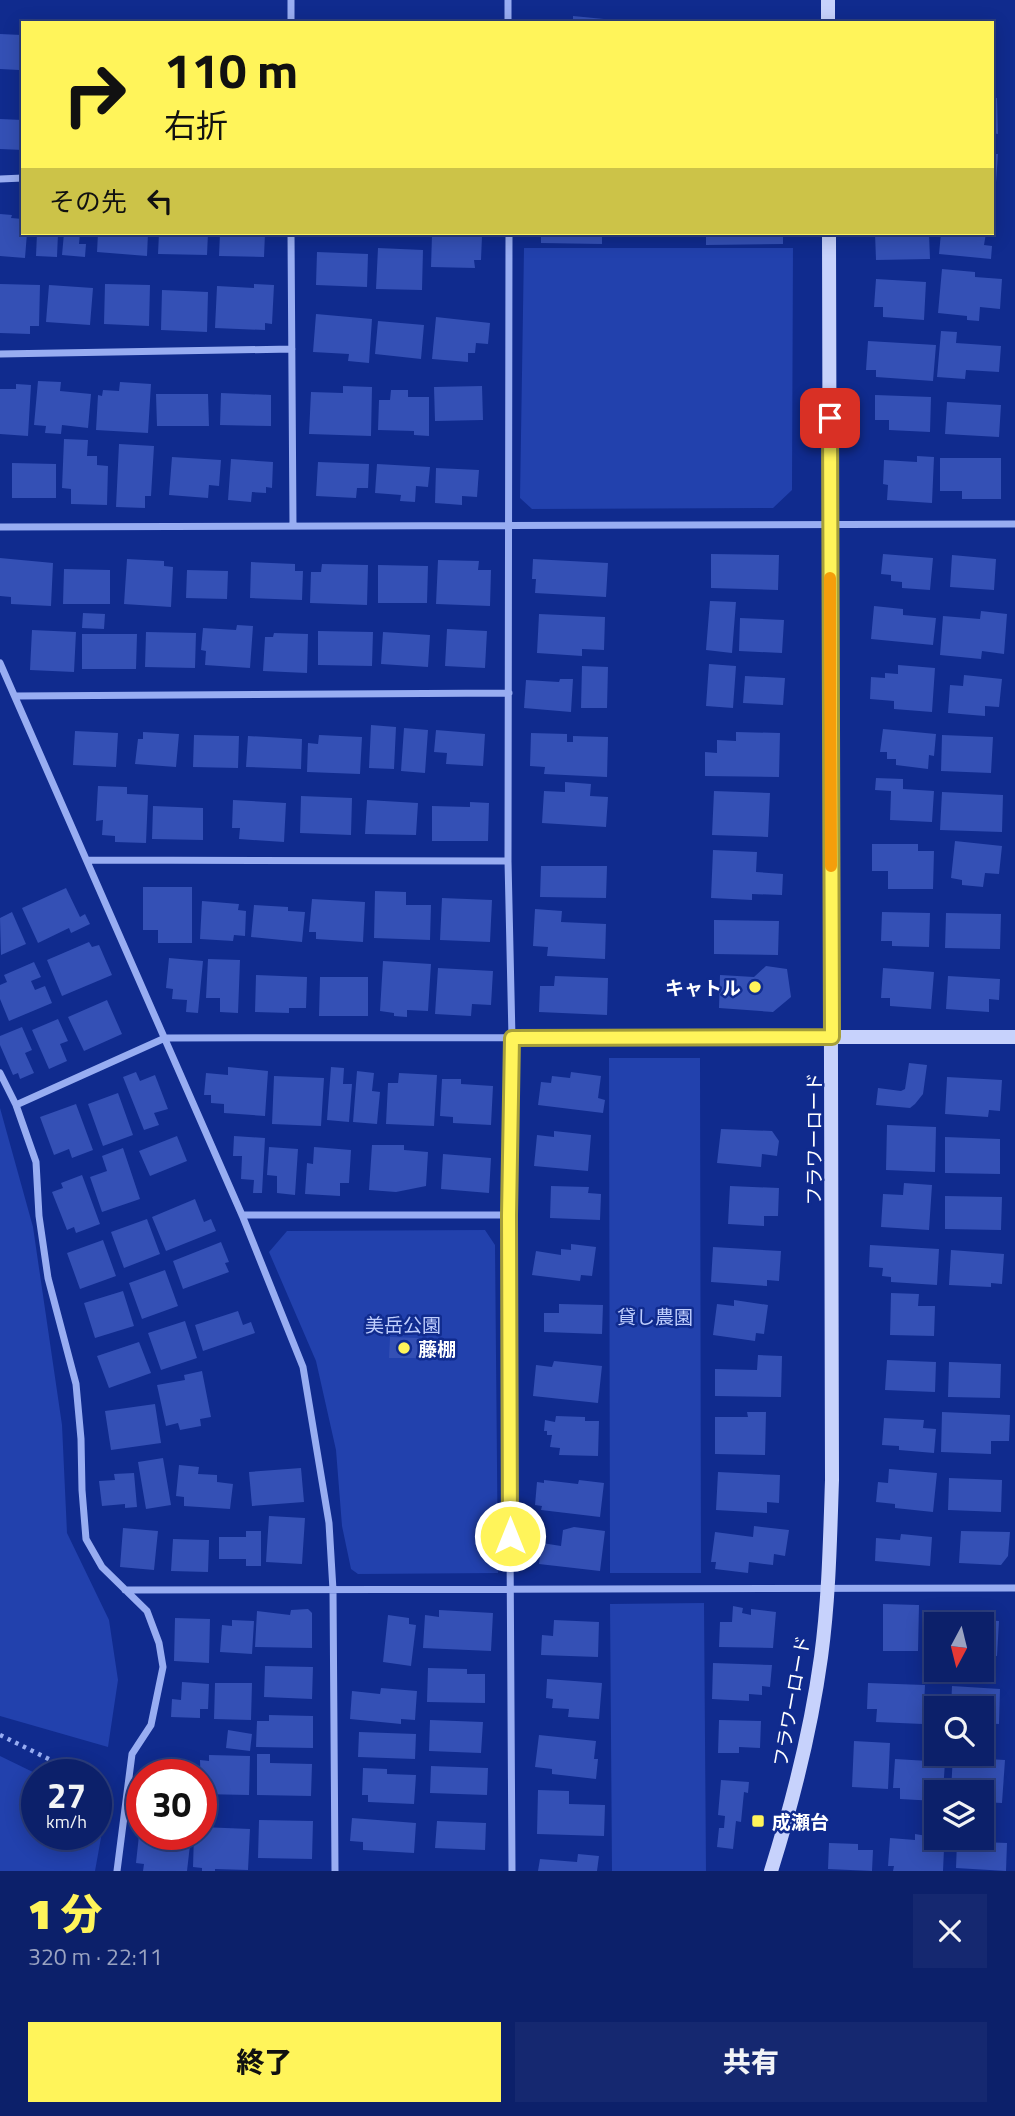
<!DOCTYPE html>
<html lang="ja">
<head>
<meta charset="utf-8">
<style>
	:root { --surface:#0c206a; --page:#152870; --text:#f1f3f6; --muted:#9aa3c1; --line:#2c3e7e; --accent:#fff45a }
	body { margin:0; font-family:"Titillium Web","Noto Sans JP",sans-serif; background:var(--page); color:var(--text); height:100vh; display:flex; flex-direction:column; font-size:26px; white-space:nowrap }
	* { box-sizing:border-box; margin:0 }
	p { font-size:23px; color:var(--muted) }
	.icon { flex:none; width:38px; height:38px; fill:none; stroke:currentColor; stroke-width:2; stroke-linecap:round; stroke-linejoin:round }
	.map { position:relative; height:1871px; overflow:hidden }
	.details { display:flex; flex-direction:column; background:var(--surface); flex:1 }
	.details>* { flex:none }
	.top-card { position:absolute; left:21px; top:21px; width:973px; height:214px; border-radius:0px; box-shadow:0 4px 18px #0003,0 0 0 2px var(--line); background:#fff45a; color:#111; overflow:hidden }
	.needle { width:46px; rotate:187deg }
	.fabs { position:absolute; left:924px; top:1612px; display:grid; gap:14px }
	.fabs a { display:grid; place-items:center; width:70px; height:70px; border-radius:0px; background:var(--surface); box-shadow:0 4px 18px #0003,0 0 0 2px var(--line); font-size:35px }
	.speed { position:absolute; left:21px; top:1759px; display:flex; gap:14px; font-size:35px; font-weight:700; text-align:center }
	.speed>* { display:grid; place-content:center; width:91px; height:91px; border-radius:50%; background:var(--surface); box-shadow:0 4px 18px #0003,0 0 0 2px var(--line); line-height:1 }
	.speed small { font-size:18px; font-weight:400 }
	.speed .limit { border:10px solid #d22; background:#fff; color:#111 }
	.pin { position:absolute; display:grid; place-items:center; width:60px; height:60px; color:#fff; margin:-30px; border-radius:14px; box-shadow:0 4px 10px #0006 }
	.me { position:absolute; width:77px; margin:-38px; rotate:0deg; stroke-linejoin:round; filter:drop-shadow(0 0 5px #0008) }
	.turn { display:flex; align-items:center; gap:24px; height:147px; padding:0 28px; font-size:32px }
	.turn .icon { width:91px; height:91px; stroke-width:2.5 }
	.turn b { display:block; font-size:49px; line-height:60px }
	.then { display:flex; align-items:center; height:66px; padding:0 28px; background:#0003; gap:14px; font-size:26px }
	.round { display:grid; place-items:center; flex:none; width:74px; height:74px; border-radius:0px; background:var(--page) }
	.overview { display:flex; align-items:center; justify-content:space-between; height:119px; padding:0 28px }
	h1 { font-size:42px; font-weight:800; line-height:52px; color:var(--accent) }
	.primary-button { display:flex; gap:14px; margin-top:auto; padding:14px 28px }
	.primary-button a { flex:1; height:80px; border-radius:0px; background:var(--accent); color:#111; font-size:28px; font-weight:800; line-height:80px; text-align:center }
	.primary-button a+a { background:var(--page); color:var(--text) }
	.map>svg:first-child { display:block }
	.green { fill:#2241ad }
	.building { fill:#3450b5 }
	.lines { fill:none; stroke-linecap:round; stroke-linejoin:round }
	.path { stroke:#98adf2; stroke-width:4.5; stroke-dasharray:3.5 5; stroke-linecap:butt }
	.street { stroke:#98adf2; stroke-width:7 }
	.secondary { stroke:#c7d2fc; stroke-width:14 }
	.route-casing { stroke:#a69f3a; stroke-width:18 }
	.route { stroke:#fff45a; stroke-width:12 }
	.slow { stroke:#f59e0b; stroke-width:12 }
	.poi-dot { fill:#fff45a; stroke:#102b8e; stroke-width:2.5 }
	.labels { text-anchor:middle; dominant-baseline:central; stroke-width:5; stroke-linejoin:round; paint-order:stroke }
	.poi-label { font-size:19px; font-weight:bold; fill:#fff; stroke:#102b8e; text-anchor:start }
	.street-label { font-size:19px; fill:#fff; stroke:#102b8e }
	.park-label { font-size:19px; fill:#bfcefd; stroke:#102b8e }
</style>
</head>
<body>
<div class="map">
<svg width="1015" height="1871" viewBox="0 0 1015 1871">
	<rect width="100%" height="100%" fill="#102b8e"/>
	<path class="green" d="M524 248H793L792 490 773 508 532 509 520 498Z
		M609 1058H700L701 1573H610Z
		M0 1108 33 1227 62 1425 67 1533 109 1620 118 1680 108 1747 0 1716Z
		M485 1230 495 1245 498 1573 358 1574 351 1569 342 1526 336 1450 316 1361 269 1252 287 1231Z
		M704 1603 706 1871H612L610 1604Z
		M0 1756 37 1774V1834H96V1805L106 1810 95 1871H0Z"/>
	<path class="building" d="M573 16 604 19 603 23H573Z
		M0 34 22 35 19 70 0 69Z
		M992 98H997L998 134 992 133Z
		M0 119 23 120V150L0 149Z
		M992 154H998L995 197H992Z
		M0 214 12 215 11 218 23 219V233H27L25 258 0 256Z
		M37 233H58L57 257 36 256Z
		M64 233H80L79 244H86L85 257 62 255Z
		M98 233H148L147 256 97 252Z
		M159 233H208L207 255 158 254Z
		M220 233H265L264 257 219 256Z
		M541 233H602V244L541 243Z
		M706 233H783V244L706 245Z
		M875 233H929L930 259 876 260Z
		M941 233H986L984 245 992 246 991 259 939 254Z
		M432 235 482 236 481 260H474L475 268 431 267Z
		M378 248 423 250 422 290 376 289Z
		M317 252 368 254 367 287 316 285Z
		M942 269 975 272V277L1002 279 1000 309 980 307 979 321 967 320V316L938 313Z
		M876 279 926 282 924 320 883 317V307H874Z
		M0 284 40 285 39 326H30V334L0 333Z
		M105 284 150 285 149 326 104 324Z
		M254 284 274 285 272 324 265 323V330L215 328 217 286 254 288Z
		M49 285 93 288 90 325 46 322Z
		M162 290 208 292 207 332 161 330Z
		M316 314 372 319 369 363 348 361 349 354 313 352Z
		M436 317 490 323 488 344 476 343 475 353H468V362L432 359Z
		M378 321 424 325 421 359 375 354Z
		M941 331 957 332 956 343 1001 346 999 372 966 370 965 379 937 377Z
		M868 341 936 345 933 381 876 377V370H866Z
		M38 381 61 382 60 391 91 394 88 428 62 425 61 434 45 433 46 426 34 425Z
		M120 382 151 384 148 433 96 430 98 395 102 396 103 390 119 391Z
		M16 384 31 385 28 436 0 434V389H16Z
		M343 386 372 387 371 436 309 434 311 392 343 393Z
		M482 386 483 420 435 421 434 387Z
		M391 390H408V397H429V436L414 435V431L378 430 379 400H390Z
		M221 393 271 395V426L220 425Z
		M156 394H208L209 426H157Z
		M875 395 931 397 930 432 889 430V420H875Z
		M947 402 1001 405 999 437 945 434Z
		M64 439 88 440 87 456H97V465L108 466 107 505 71 504V489L62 488Z
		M119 444 154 446 151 496H145V508L116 507Z
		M917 456 934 457 932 503 887 500 888 485 883 484 884 460 917 462Z
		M172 457 221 460 219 486 209 485 208 498 169 495Z
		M940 458H1001V499H962V491H940Z
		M231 459 273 462 272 488 266 487V493L252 492 251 502 228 500Z
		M318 462 369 464 368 488H357L356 498 316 496Z
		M12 463 56 464V498H12Z
		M377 464 430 467 428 487 416 486 415 502 400 501 401 495 375 493Z
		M436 468 479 470 477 497 462 496V505L435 503Z
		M711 554 779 555 778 590 711 588Z
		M883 554 933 558 930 590 902 588V582L891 581V575L881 574Z
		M952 555 996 559 994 590 950 587Z
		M0 558 53 563 51 606 11 604V597L0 596Z
		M127 559 164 561V566L173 567 171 607 124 604Z
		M533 559 608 563 606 597 535 593 536 579H532Z
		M438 560 479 561 478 570H491L490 606 436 604Z
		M251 562 295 564V571H303L302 600 250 598Z
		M322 564 368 565 367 605 310 603 311 572H321Z
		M378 565 428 566 427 603H378Z
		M64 569 110 570V604H63Z
		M187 570 228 571 227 599 186 598Z
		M710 601 736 602 732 653 706 650Z
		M874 606 903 609V615L936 618 933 645 871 639Z
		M981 611 1007 614 1004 654 982 651 981 659 940 655 943 616 980 619Z
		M83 613 105 614 104 629 82 628Z
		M539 614 605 617 604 650 582 649V656L537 653Z
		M740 618 784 620 782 653 739 651Z
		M237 625 253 626 250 668 205 665 206 651 201 650 203 628 236 630Z
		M447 629 487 631 485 668 445 666Z
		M32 630 76 632 74 672 30 670Z
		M318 631 373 632 372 666 318 665Z
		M146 632 196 633 195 668 145 667Z
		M383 632 430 635 428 667 381 664Z
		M274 633 308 634 307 673 263 671 265 637H273Z
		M82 634H137L136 669H82Z
		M709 664 736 666 733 708 706 706Z
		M898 665 935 668 932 712 894 709V701L870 699 871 677 885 678V673L898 674Z
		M582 666 608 667 607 708H581Z
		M964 675 1002 679 999 707 985 706V716L948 713 950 685 963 686Z
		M745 676 785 678 783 705 743 703Z
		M560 679H573L571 712 524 708 526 680 559 682Z
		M371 725 396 727 394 769 369 768Z
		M404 728 428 730 425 773 401 771Z
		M883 729 936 734 934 756 929 755 928 769 896 765V759H887V752H880Z
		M436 730 485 734 483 766 446 764 447 753 434 752Z
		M75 731 118 733 116 767 73 765Z
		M143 732 179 734 176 767 135 764 138 739H143Z
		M736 732 780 733 779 777 705 776V752L717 753V740L736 741Z
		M531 733 567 734V742H573V736L608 737 607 777 544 774 545 767 530 766Z
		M194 735 239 736 238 768 193 767Z
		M319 735 362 737 360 774 307 772 308 743 318 744Z
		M942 735 993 737 991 773 941 771Z
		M248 736 302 739 301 769 246 767Z
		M876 778 903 779V789L934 791 932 822 890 820 891 791 875 790Z
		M565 782 591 784 590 796 608 797 606 827 542 823 544 791 565 792Z
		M98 786 127 787V794L148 795 146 843 115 842V836L102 835 103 820 96 821Z
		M714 791 770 793 768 837 712 835Z
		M942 792 1003 795 1002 832 940 830Z
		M301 796 352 798 351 835 300 833Z
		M233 800 286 803 284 842 239 839 240 828H232Z
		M367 800 418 803 416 835 365 834Z
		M470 802 489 803 488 841H432V806L470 807Z
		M153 806 203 808V840L152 839Z
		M955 841 1002 846 999 874 985 873 983 887 962 885V880L951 878Z
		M872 844H918V851H934L933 889H888V871H872Z
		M713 850 757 852 756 872 783 874 782 895 752 894V900L711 898Z
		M541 866H607L606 898 540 897Z
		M143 887H192V943H158V930H143Z
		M66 888 80 917 85 914 90 924 71 933 69 928 38 943 22 908Z
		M375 891 406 892V905H431L430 940 374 938Z
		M442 898 492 900 490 942 440 940Z
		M312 899 365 902 363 942 316 939V932H309Z
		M202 901 239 904 238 910 246 911 245 936 234 935 233 941 200 939Z
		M254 905 288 907V911L305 912 302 942 251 937Z
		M535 909 562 911 561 922 606 924 605 959 547 956 548 947 533 946Z
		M12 912 26 944 1 955 0 918Z
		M882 912 930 913 929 947 892 946V941H881Z
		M946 913 1001 914 1000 949 945 948Z
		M714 920 779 921 778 955 714 954Z
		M89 942 92 947 99 945 112 975 62 996 47 960Z
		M169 958 203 961 198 1013 186 1012 187 1000 172 999 173 989 166 988Z
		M208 959 240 960 238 1013 220 1012V998H206Z
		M383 961 431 964 428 1011 407 1010V1017L394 1016V1013L380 1011Z
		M34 962 41 977 31 981 35 990 45 986 52 1003 9 1021 0 999V985L7 982 4 975Z
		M766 966 787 969 791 997 773 1012 719 1008 720 975 754 977Z
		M438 968 493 971 491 1005 472 1004 471 1016 435 1014Z
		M883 968 934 972 931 1009 890 1006V998H881Z
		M256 975 307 977 306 1008H289V1013L255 1012Z
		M555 976 608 978 607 1015 539 1012 540 986H554Z
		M948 976 1000 979 999 1000 989 999V1012L946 1009Z
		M320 977H368V1016H319Z
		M107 1000 122 1034 84 1051 68 1017Z
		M58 1019 68 1041 60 1044 67 1061 49 1069 32 1030Z
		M22 1027 32 1050 25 1053 34 1073 20 1079 18 1073 13 1075 0 1045V1036Z
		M909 1063 927 1065 923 1094 915 1104 910 1108 876 1105 878 1088 901 1091 905 1089Z
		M228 1067 268 1071 265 1116 224 1113V1104L211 1103V1095H204L206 1073 228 1075Z
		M331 1067 344 1068 343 1084H352L349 1122 327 1120Z
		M357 1071 374 1073 372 1091 380 1092 377 1124 353 1122Z
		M136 1072 140 1081 155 1075 168 1109 154 1113 159 1125 144 1130 123 1077Z
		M571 1072 601 1076 598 1098 605 1100 603 1113 538 1105 541 1082 551 1083 552 1076 570 1078Z
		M399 1073 437 1075 434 1126 386 1124 388 1083H398Z
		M274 1076 324 1078 321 1126 272 1124Z
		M947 1077 1002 1080 1000 1111 989 1110 988 1117 945 1114Z
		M442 1079H461V1084L493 1086 491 1125 453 1123V1117L440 1116Z
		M118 1093 133 1135 103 1146 88 1104Z
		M76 1104 93 1150 72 1158 69 1149 54 1155 40 1117Z
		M887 1125 936 1127 935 1172 886 1170Z
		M721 1129 772 1131 779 1141 777 1156 762 1154 761 1167 717 1163Z
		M554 1131 591 1135 588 1171 534 1166 537 1135 554 1137Z
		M177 1136 187 1161 150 1176 139 1151Z
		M234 1136 265 1138 262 1193H253L254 1180 241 1179 242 1156H233Z
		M945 1137 1000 1139V1174L945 1173Z
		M372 1145H404V1150L428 1152 426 1186 396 1192 369 1190Z
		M269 1147 298 1149 295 1195 277 1193V1176L267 1175Z
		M314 1147 351 1150 349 1183H340V1196L305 1194 307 1163 313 1164Z
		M123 1148 140 1199 102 1212 90 1177 107 1171 102 1156Z
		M443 1154 491 1158 489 1193 441 1189Z
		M82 1175 100 1224 76 1233 74 1227 67 1230 52 1192 63 1188 61 1183Z
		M904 1183 932 1185 929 1230 881 1227 883 1194 903 1195Z
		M551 1186 589 1187 588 1193 601 1194 600 1220 550 1218Z
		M730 1186 779 1188 778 1216H764V1226L728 1224Z
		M945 1196 1002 1197 1001 1230 945 1229Z
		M195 1199 204 1222 211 1219 216 1231 166 1251 152 1217Z
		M147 1219 160 1254 124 1268 111 1232Z
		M103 1240 116 1276 80 1289 67 1253Z
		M221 1242 229 1262 225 1263 229 1272 183 1289 173 1261Z
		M571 1244 596 1247 592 1276 581 1275 580 1281 532 1275 536 1251 561 1255V1249L571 1250Z
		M870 1245 939 1249 937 1285 891 1282V1277L882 1276 883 1268 869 1267Z
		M713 1247 781 1251 779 1281 767 1280V1286L711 1282Z
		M951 1250 1004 1254 1002 1284 991 1283V1287L949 1285Z
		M165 1270 178 1306 142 1319 129 1283Z
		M123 1291 134 1326 95 1338 84 1303Z
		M891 1293 919 1294 918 1306H935L934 1336 890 1335Z
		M734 1300 768 1305 764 1334 756 1333 755 1341 713 1335 717 1304 734 1306Z
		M559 1304 603 1305 602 1334 544 1332V1313H559Z
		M238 1311 243 1325 251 1322 255 1333 203 1351 195 1325Z
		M185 1321 197 1358 161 1370 148 1333Z
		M390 1337 419 1338V1358H389Z
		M139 1342 151 1373 109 1388 97 1356Z
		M758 1355 782 1356 781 1397 715 1396V1369L757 1370Z
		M887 1360 936 1362 935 1392 885 1390Z
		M554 1361 602 1366 598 1403 533 1396 536 1365 552 1367Z
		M949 1362 1001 1364 1000 1398 948 1397Z
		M202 1371 211 1417 200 1419 201 1426 180 1430 178 1423 166 1426 157 1385 185 1380 184 1375Z
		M155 1404 161 1443 111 1450 105 1411Z
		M747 1412H766L765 1455 715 1454V1417H748Z
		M942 1412 1010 1415 1009 1441H991V1454L941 1452Z
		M556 1416 585 1417V1421H599L598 1456 559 1455 560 1448 550 1447 552 1435H547V1431H544L545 1420 555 1422Z
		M884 1418 924 1420 923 1428 936 1429 934 1453 899 1450V1446L882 1445Z
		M163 1458 171 1505 146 1509 138 1462Z
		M179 1465 199 1467 198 1474 217 1475V1482L233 1484 230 1509 184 1506V1497L176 1496Z
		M301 1468 304 1502 252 1506 249 1472Z
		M889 1469 937 1473 933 1512 895 1508V1504L876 1502 878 1482 888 1483Z
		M718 1472 780 1475 779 1503 767 1502V1513L716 1510Z
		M134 1473 137 1507 125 1508V1504L102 1506 99 1481 115 1480 114 1474Z
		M949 1478 1002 1480 1001 1512 948 1510Z
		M544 1480 578 1484 579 1480 604 1483 600 1517 541 1510 542 1506 535 1505 537 1482 544 1483Z
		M269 1516 305 1518 302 1564 266 1562Z
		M754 1526 789 1530 785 1556 774 1554 773 1565 749 1562 748 1573 715 1569 716 1562H711L715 1532 753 1537Z
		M574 1527 605 1531 600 1571 539 1564 542 1543 561 1546 563 1530Z
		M123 1528 158 1531 154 1570 120 1567Z
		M246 1531H261V1566H246V1559H219V1537H246Z
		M961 1531 1010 1532 1008 1556 1001 1565 959 1563Z
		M901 1534 932 1537 930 1566 875 1561 876 1538 900 1540Z
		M173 1539 209 1540 208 1572 171 1571Z
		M883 1604 919 1605 918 1651H883Z
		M733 1606 743 1608 742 1613 751 1615V1609L776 1612 773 1648 719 1647 720 1622H732Z
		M308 1609 312 1613V1648L255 1647 257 1611 290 1615 291 1610Z
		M439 1610 493 1613 491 1651 423 1648 425 1615 439 1617Z
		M388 1615 409 1618V1624L416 1625 411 1666 383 1662Z
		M175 1618 210 1619 209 1663 174 1661Z
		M965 1619 999 1621 997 1656H982V1624H965Z
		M232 1620 254 1621 252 1654 220 1652 222 1625 232 1626Z
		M554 1620 599 1622 598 1657 541 1655 542 1635 553 1636Z
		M713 1663 772 1665 770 1687 762 1686V1695L749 1694V1701L712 1699Z
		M265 1666 313 1667 312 1699 264 1697Z
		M428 1668 467 1669V1674H485V1703L427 1702Z
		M547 1679 602 1683 599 1719 568 1717 569 1709 552 1708 553 1699 546 1698Z
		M182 1682 209 1684 208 1709H200V1718L171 1717 172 1699 181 1700Z
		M215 1683H252L251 1720 214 1719Z
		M868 1683 925 1685 923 1724 876 1722 877 1709H867Z
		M952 1686 1000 1689 999 1724 982 1723V1708H951Z
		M381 1688 417 1691 415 1720 401 1719V1724L350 1719 352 1691 380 1694Z
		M269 1715 313 1716V1748L256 1747 257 1721H269Z
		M430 1720 483 1722 481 1753 429 1751Z
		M719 1720 761 1721 760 1748 739 1747V1753H718Z
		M228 1730 252 1734 250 1751 226 1748Z
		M359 1732 416 1734 415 1759 358 1757Z
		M539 1735 596 1741 594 1759H598L596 1779 552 1774V1769L535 1767Z
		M854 1741 890 1743 888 1789 852 1787Z
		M257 1754H270V1763L312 1764 311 1796 257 1795Z
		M953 1754H970V1758L1005 1760 1002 1803 982 1802V1792H951Z
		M209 1755 250 1756 249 1795 201 1794 200 1760 209 1761Z
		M895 1759 945 1762 943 1792H936V1801L900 1799V1788H893Z
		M150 1762 190 1763 189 1774H150Z
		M431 1766 488 1768 487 1795 430 1793Z
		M363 1768 387 1769V1774L416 1775 414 1804 368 1802V1795H362Z
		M721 1780 749 1782 748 1793 744 1792 741 1822 736 1821 733 1849 717 1847 719 1828H724L725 1816 718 1815Z
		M538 1790 569 1791V1804L605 1805 604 1836 537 1834Z
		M352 1818 416 1823 414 1853 363 1850V1842L350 1841Z
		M259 1820 313 1821 312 1859 258 1858Z
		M437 1821 486 1823 485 1850 435 1848Z
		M201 1827 250 1829 248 1870 215 1869V1871H202V1868L193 1867 194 1834H201Z
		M915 1834 939 1838 938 1849H944L943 1871H893L894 1866H888L890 1838 915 1840Z
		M139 1835 185 1839V1844L190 1845 187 1871H143L144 1864 136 1863Z
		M957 1841 1007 1843 1006 1871 956 1868Z
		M829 1843 858 1844V1850H873L872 1871 828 1869Z
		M578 1854 599 1856 597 1871H538L540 1859 577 1862Z"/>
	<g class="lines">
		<path class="path" d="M0 1735 79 1774
			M96 1783 99 1784 103 1816"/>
		<path class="street" d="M291 0V23
			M508 0V23
			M0 179 23 178
			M291 233 293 526
			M509 233 508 861 512 1038 508 1215 512 1871
			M0 354 292 349
			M0 527 1015 524
			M0 663 242 1215 303 1367 329 1523 333 1590 335 1871
			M15 696 509 693
			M87 860 508 861
			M0 1073 16 1105 36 1162 39 1216 48 1278 76 1384 81 1439 82 1490 86 1539 102 1567 147 1611 159 1643 163 1667 151 1725 132 1754 117 1871
			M16 1105 165 1038 830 1037
			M242 1215H508
			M125 1590 1015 1588"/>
		<path class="secondary" d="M828 0V23
			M832 1037H1015
			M771 1871C793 1801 811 1730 821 1657 829 1598 830 1539 832 1480L829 233"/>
	</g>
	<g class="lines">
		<g class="route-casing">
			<path id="route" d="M510 1536 509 1215 512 1038 832 1037 830 418"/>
		</g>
		<use href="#route" class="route"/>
		<path class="slow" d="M830 578 831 866"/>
	</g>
	<g class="poi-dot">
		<circle cx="755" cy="987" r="7"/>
		<circle cx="404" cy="1348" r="7"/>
		<rect x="751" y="1814" width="14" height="14" rx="3.5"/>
	</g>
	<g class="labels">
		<g class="poi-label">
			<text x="741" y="987" text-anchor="end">キャトル</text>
			<text x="418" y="1348">藤棚</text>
			<text x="772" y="1821">成瀬台</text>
		</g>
		<g class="street-label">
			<text transform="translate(813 1139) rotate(-90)">フラワーロード</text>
			<text transform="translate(791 1701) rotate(-80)">フラワーロード</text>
		</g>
		<g class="park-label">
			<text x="655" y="1316">貸し農園</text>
			<text x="403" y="1324">美岳公園</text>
		</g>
	</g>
</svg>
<div class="fabs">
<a><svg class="needle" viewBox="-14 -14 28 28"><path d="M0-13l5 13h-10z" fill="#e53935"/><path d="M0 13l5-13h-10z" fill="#9aa3c1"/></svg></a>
<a><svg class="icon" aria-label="search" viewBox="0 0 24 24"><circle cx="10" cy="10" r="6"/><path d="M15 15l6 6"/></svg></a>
<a><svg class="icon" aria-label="layers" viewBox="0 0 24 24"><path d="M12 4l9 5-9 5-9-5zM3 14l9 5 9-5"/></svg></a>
</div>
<div class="speed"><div>27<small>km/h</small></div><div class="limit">30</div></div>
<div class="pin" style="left:830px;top:418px;background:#d93025"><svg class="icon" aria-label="arrive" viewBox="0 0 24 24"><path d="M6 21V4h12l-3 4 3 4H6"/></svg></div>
<svg class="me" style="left:510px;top:1536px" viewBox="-20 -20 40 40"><circle r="17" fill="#fff45a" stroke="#fff" stroke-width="3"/><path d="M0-11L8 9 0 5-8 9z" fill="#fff"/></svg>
<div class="top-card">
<div class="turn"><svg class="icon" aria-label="right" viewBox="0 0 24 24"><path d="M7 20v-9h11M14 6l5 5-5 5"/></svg><div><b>110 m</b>右折</div></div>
<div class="then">その先<svg class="icon" aria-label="left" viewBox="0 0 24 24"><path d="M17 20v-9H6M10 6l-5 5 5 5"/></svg></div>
</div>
</div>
<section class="details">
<div class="overview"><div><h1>1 分</h1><p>320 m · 22:11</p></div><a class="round"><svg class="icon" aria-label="close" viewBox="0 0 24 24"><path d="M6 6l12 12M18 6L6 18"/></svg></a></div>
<div class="primary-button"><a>終了</a><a>共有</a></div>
</section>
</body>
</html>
